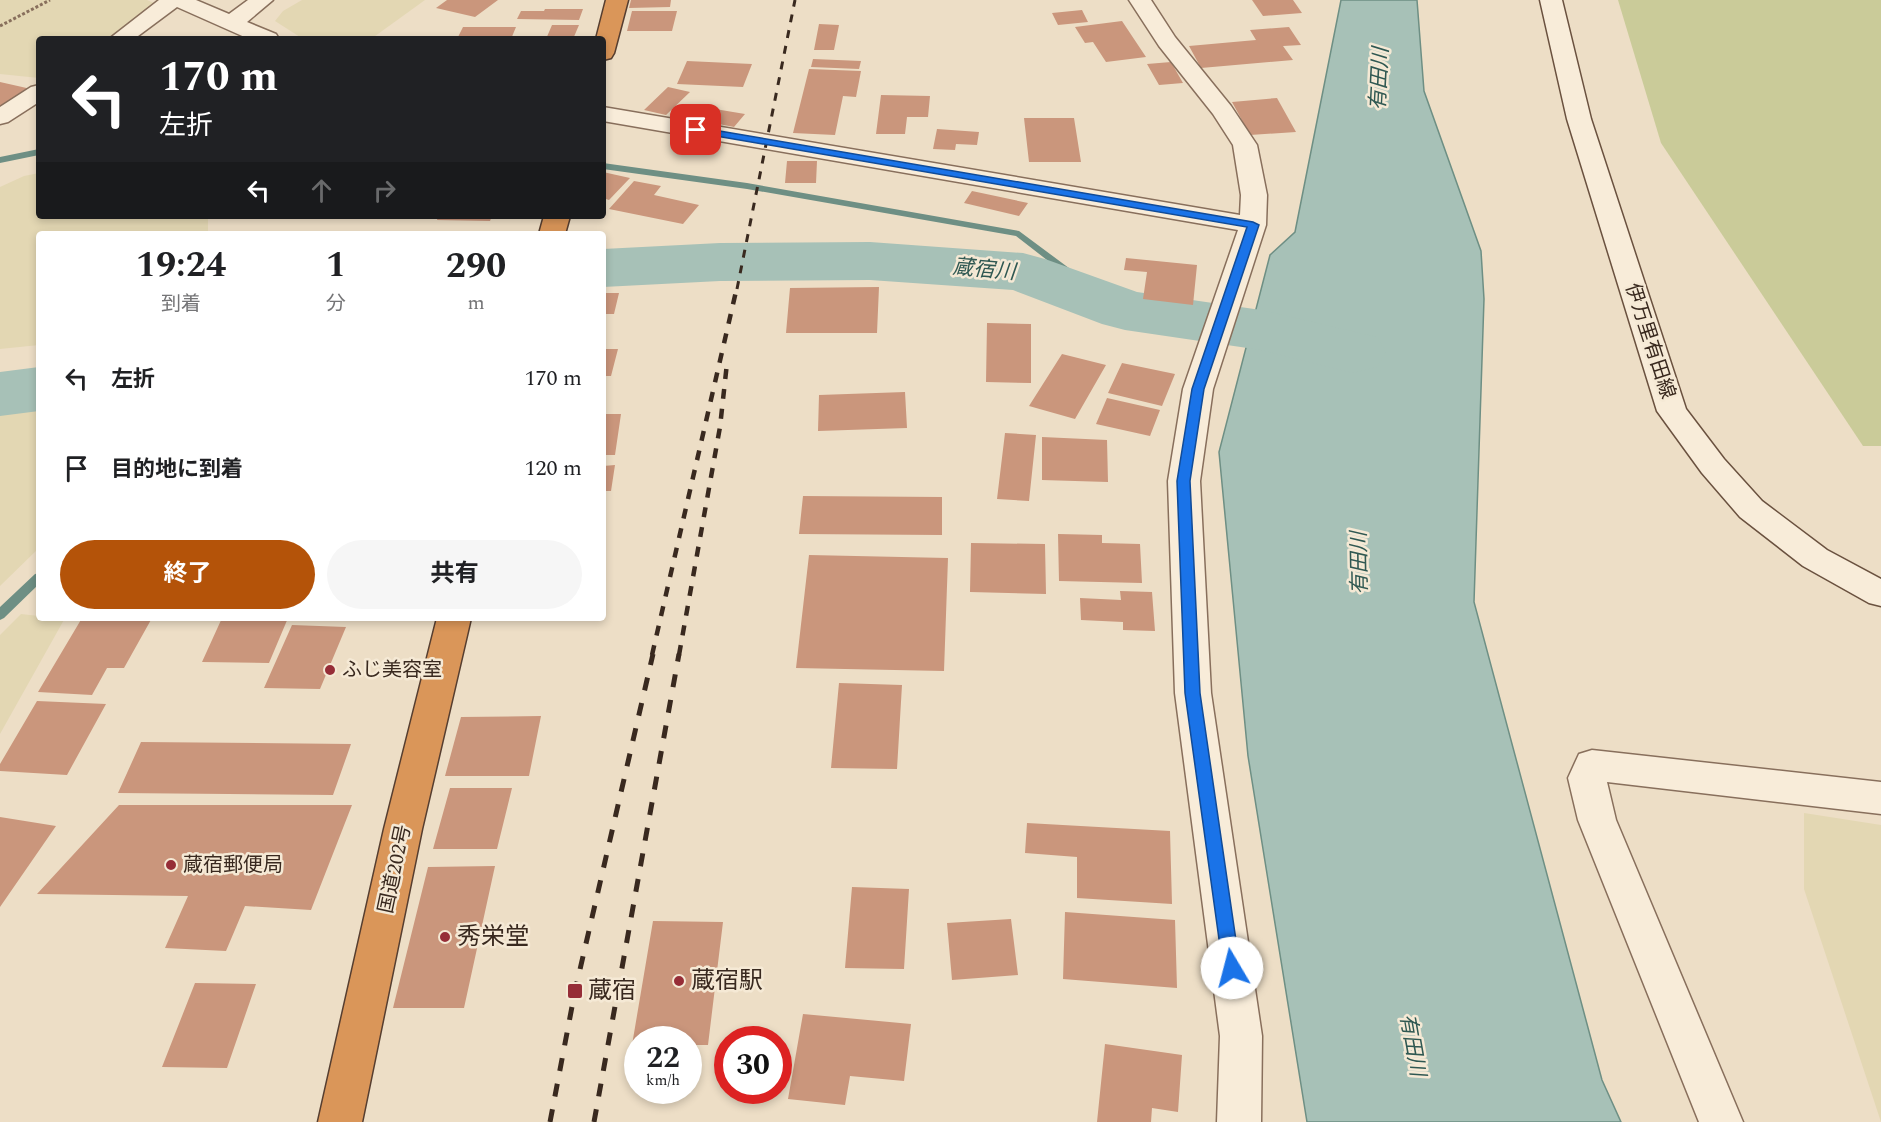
<!DOCTYPE html>
<html lang="ja">
<head>
<meta charset="utf-8">
<style>
	:root { --surface:#fff; --page:#f6f6f6; --text:#202124; --muted:#757577; --accent:#b45309 }
	body { margin:0; font-family:Spectral,"Noto Sans JP",serif; background:var(--page); color:var(--text); height:100vh; display:flex; flex-direction:column; font-size:22px; white-space:nowrap }
	* { box-sizing:border-box; margin:0 }
	p { font-size:20px; color:var(--muted) }
	.icon { flex:none; width:33px; height:33px; fill:none; stroke:currentColor; stroke-width:2; stroke-linecap:round; stroke-linejoin:round }
	.map { position:relative; flex:1; overflow:hidden }
	.sheet { position:absolute; left:36px; top:231px; width:570px; height:390px; display:flex; flex-direction:column; background:var(--surface); border-radius:6px; box-shadow:0 3px 9px #0003 }
	.sheet>* { flex:none }
	.guide { position:absolute; left:36px; top:36px; width:570px; height:183px; border-radius:6px; box-shadow:0 3px 9px #0003; background:#202124; color:#fff; overflow:hidden }
	.speed { position:absolute; left:624px; top:1026px; display:flex; gap:12px; font-size:30px; font-weight:700; text-align:center }
	.speed>* { display:grid; place-content:center; width:78px; height:78px; border-radius:50%; background:var(--surface); box-shadow:0 3px 9px #0003; line-height:1 }
	.speed small { font-size:15px; font-weight:400 }
	.speed .limit { border:9px solid #d22; background:#fff; color:#111 }
	.pin { position:absolute; display:grid; place-items:center; width:51px; height:51px; color:#fff; margin:-26px; border-radius:12px; box-shadow:0 3px 9px #0006 }
	.me { position:absolute; width:66px; margin:-33px; rotate:352deg; stroke-linejoin:round; filter:drop-shadow(0 0 4px #0008) }
	.turn { display:flex; align-items:center; gap:21px; height:126px; padding:0 24px; font-size:27px }
	.turn .icon { width:78px; height:78px; stroke-width:2.5 }
	.turn b { display:block; font-size:42px; line-height:51px }
	.lanes { display:flex; align-items:center; height:57px; padding:0 24px; background:#0003; justify-content:center; gap:30px; direction:ltr }
	.lanes .off { opacity:.35 }
	.eta { display:flex; justify-content:space-evenly; align-items:center; height:102px; text-align:center }
	.eta b { font-size:36px; font-weight:700; line-height:42px }
	.cta { display:flex; gap:12px; margin-top:auto; padding:12px 24px }
	.cta a { flex:1; height:69px; border-radius:36px; background:var(--accent); color:#fff; font-size:24px; font-weight:700; line-height:69px; text-align:center }
	.cta a+a { background:var(--page); color:var(--text) }
	ul { padding:0; list-style:none }
	li { display:flex; align-items:center; gap:18px; height:90px; padding:0 24px }
	li div { flex:1 }
	li b { display:block; font-size:22px }
	li em { font-style:normal }
	.map>svg:first-child { display:block }
	.farmland { fill:#e3d7b3 }
	.green { fill:#cacb99 }
	.water { fill:#a7c1b7; stroke:#6e8f84; stroke-width:1.5 }
	.lines { fill:none; stroke-linecap:round; stroke-linejoin:round }
	.stream { fill:#6e8f84; fill-rule:evenodd }
	.river { fill:#a7c1b7; fill-rule:evenodd }
	.building { fill:#ca967c }
	.street-casing { stroke:#886f5c; stroke-width:3 }
	.secondary-casing { stroke:#6a513f; stroke-width:3 }
	.highway-casing { stroke:#563e30; stroke-width:3 }
	.path { stroke:#886f5c; stroke-width:3; stroke-dasharray:3 2; stroke-linecap:butt }
	.street { fill:#f8ecd9; fill-rule:evenodd }
	.secondary { fill:#f8ecd9; fill-rule:evenodd }
	.highway { fill:#da9659; fill-rule:evenodd }
	.rail-far2 { stroke:#39291f; stroke-width:3; stroke-dasharray:8 8; stroke-linecap:butt }
	.rail-far1 { stroke:#39291f; stroke-width:4.5; stroke-dasharray:10 10; stroke-linecap:butt }
	.rail { stroke:#39291f; stroke-width:5; stroke-dasharray:13 13; stroke-linecap:butt }
	.route { fill:#1a73e8; stroke:#114b97; stroke-width:1.5 }
	.poi-dot { fill:#962d37; stroke:#f5e9d5; stroke-width:2 }
	.labels { text-anchor:middle; dominant-baseline:central; stroke-width:5; stroke-linejoin:round; paint-order:stroke }
	.street-label { font-size:20px; fill:#39291f; stroke:#f5e9d5 }
	.poi-label { font-size:20px; fill:#39291f; stroke:#f5e9d5; text-anchor:start }
	.water-label { font-size:21px; font-style:italic; fill:#2f5852; stroke:#f5e9d5 }
	.near-poi-label { font-size:24px; fill:#39291f; stroke:#f5e9d5; text-anchor:start }
</style>
</head>
<body>
<div class="map">
<svg width="1881" height="1122" viewBox="0 0 1881 1122">
	<rect width="100%" height="100%" fill="#eddec6"/>
	<path class="farmland" d="M0 0H147L156 4 144 16 109 39H39V78L0 74Z
		M302 0H425L371 39H310L300 37 275 21 283 11Z
		M39 173V216H208V234H39V345L0 349V187L24 176Z
		M39 409V548L0 586V414Z
		M21 614 39 616V618H65L0 734V635Z
		M1804 813 1881 825V1122L1804 889Z"/>
	<path class="green" d="M1618 0H1881V446H1863L1661 143Z"/>
	<path class="water" d="M1341 0H1417L1424 91 1481 251 1484 299 1474 602 1602 1080 1621 1122H1307L1248 756 1219 452 1270 255 1295 232Z"/>
	<g class="lines">
		<path class="stream" d="M39 149V155L0 163V157Z
			M603 163 747 183 1019 231 1112 300 1255 320 1267 316 1272 319 1256 326 1105 305 1016 236 747 189 603 169Z
			M39 573V584L4 618 0 620V607L35 574Z"/>
		<path class="river" d="M870 242 1023 253 1045 259 1137 292 1261 310 1377 337 1386 352 1377 367 1353 373 1261 350 1125 330 1102 324 1013 290 870 280 720 281 603 287V249L720 243Z
			M39 367V411L0 416V372Z"/>
	</g>
	<path class="building" d="M447 0H498L475 17 436 8Z
		M631 0H671L670 7 629 8Z
		M1252 0H1293L1302 13 1263 16Z
		M545 9H583L579 20 517 19 521 11H544Z
		M1082 10 1088 22 1058 25 1052 13Z
		M632 11H677L672 31H627Z
		M1122 21 1146 57 1106 62 1093 42 1085 43 1075 27Z
		M819 24 839 25 834 50H814Z
		M552 25H579L573 39H546Z
		M463 27H516L511 39H457Z
		M1289 27 1301 45 1283 46 1293 60 1201 68 1189 46 1256 40 1250 30Z
		M813 59 861 61 859 69 811 67Z
		M687 61 752 64 743 87 677 84Z
		M1171 62 1183 83 1159 85 1147 64Z
		M809 69 861 71 856 97 843 96 835 135 793 133Z
		M0 82 31 89 0 109Z
		M668 87 690 92 666 115 644 110Z
		M881 95 930 96 928 117H907L905 134H876Z
		M1277 98 1296 132 1250 135 1232 102Z
		M709 108 745 114 734 127 698 120Z
		M1024 118H1074L1081 162H1029Z
		M937 129 979 132 977 145 956 144 955 150 933 149Z
		M787 161H817L816 183H785Z
		M603 172 630 178 609 200 603 198Z
		M634 181 661 186 654 195 699 205 683 224 609 209Z
		M972 191 1028 203 1019 216 964 203Z
		M438 216H492L490 221 437 220Z
		M1126 258 1197 265 1193 305 1143 299 1147 272 1124 270Z
		M879 287 877 333H786L790 288Z
		M603 293H619L614 314H603Z
		M987 323 1031 324V383L986 382Z
		M603 349H618L611 376H603Z
		M1062 354 1106 365 1075 419 1029 406Z
		M1122 363 1175 374 1162 406 1108 393Z
		M905 392 907 428 818 431 819 395Z
		M1107 398 1160 410 1150 436 1096 424Z
		M603 414H621L615 455H603Z
		M1005 433 1036 435 1029 501 997 499Z
		M1042 437 1107 440 1108 482 1042 480Z
		M615 465 611 491H603V466Z
		M803 496 942 497V535L799 534Z
		M1058 534 1102 535V543L1140 544 1142 583 1059 581Z
		M971 543 1045 544 1046 594 970 592Z
		M809 555 948 558 944 671 796 668Z
		M1120 591 1152 592 1155 631 1123 630V622L1081 620 1080 598 1121 600Z
		M82 618H152L124 668H107L92 695 38 692Z
		M222 618H288L269 663 202 662Z
		M292 625 346 627 320 689 264 688Z
		M839 683 902 685 897 769 831 768Z
		M37 701 106 704 67 775 0 771V764Z
		M541 716 529 776H445L461 717Z
		M141 742 351 744 333 795 118 793Z
		M450 788H512L497 849H433Z
		M119 805H352L311 910 245 906 226 951 165 948 188 896 37 894Z
		M0 817 56 826 0 907Z
		M1027 823 1170 831 1172 904 1077 898V857L1025 853Z
		M495 866 464 1008H393L428 867Z
		M852 887 909 889 904 969 845 968Z
		M1065 912 1175 920 1177 988 1063 979Z
		M1011 919 1018 975 952 980 947 923Z
		M653 921 723 922 708 1045H688V1040H638V1045H632Z
		M195 983 256 984 227 1068 162 1067Z
		M803 1014 911 1024 904 1081 850 1076 845 1105 788 1099Z
		M1105 1044 1182 1055 1178 1112 1152 1108 1151 1122H1097Z"/>
	<g class="lines">
		<g class="street-casing">
			<path id="street" d="M159 0H196L229 14 248 0H273L247 22 276 34 279 39H249L177 7 134 39H109Z
				M1129 0H1151L1175 37 1231 106 1257 145 1267 195 1266 225 1213 389 1200 481 1211 693 1262 1036 1261 1122H1217L1220 1036 1175 693 1168 481 1183 389 1238 230 603 121V107L1240 215 1241 195 1233 145 1213 114 1159 46Z
				M39 85V102L8 122 0 124V107L31 87Z
				M1592 750 1881 782V814L1607 782 1616 820 1743 1122H1699L1578 820 1568 778 1579 754Z"/>
		</g>
		<g class="secondary-casing">
			<path id="secondary" d="M1540 0H1562L1591 119 1686 409 1724 459 1762 501 1827 550 1881 579V606L1869 603 1803 566 1740 517 1702 473 1657 411 1567 119Z"/>
		</g>
		<g class="highway-casing">
			<path id="highway" d="M606 0H628L614 53 611 58 603 60V39H596Z
				M544 216H570L565 234H539Z
				M437 618H471L422 829 362 1122H318L384 829Z"/>
		</g>
		<path class="path" d="M0 26 50 0"/>
		<use href="#street" class="street"/>
		<use href="#secondary" class="secondary"/>
		<use href="#highway" class="highway"/>
		<path class="rail-far2" d="M737 289 795 0"/>
		<path class="rail-far1" d="M652 655 737 287
			M679 655 720 427 727 363"/>
		<path class="rail" d="M550 1122 575 991 653 654
			M594 1122 679 654"/>
	</g>
	<path class="route" d="M696 127 1253 222 1259 225 1204 389 1190 481 1200 693 1240 968 1238 973 1232 975 1225 973 1223 968 1185 693 1177 481 1192 389 1247 227 693 132 691 130Z"/>
	<g class="poi-dot">
		<circle cx="330" cy="670" r="6"/>
		<circle cx="171" cy="865" r="6"/>
		<circle cx="445" cy="937" r="6"/>
		<circle cx="679" cy="981" r="6"/>
		<rect x="567" y="983" width="16" height="16" rx="3"/>
	</g>
	<g class="labels">
		<g class="street-label">
			<text transform="translate(1650 341) rotate(72)">伊万里有田線</text>
			<text transform="translate(395 869) rotate(-78)">国道202号</text>
		</g>
		<g class="poi-label">
			<text x="342" y="670">ふじ美容室</text>
			<text x="183" y="865">蔵宿郵便局</text>
		</g>
		<g class="water-label">
			<text transform="translate(1380 79) rotate(-87)">有田川</text>
			<text transform="translate(984 270) rotate(5)">蔵宿川</text>
			<text transform="translate(1360 563) rotate(-91)">有田川</text>
			<text transform="translate(1412 1045) rotate(80)">有田川</text>
		</g>
		<g class="near-poi-label">
			<text x="457" y="937">秀栄堂</text>
			<text x="691" y="981">蔵宿駅</text>
			<text x="588" y="991">蔵宿</text>
		</g>
	</g>
</svg>
<div class="speed"><div>22<small>km/h</small></div><div class="limit">30</div></div>
<div class="pin" style="left:696px;top:130px;background:#d93025"><svg class="icon" aria-label="arrive" viewBox="0 0 24 24"><path d="M6 21V4h12l-3 4 3 4H6"/></svg></div>
<svg class="me" style="left:1232px;top:968px" viewBox="-20 -20 40 40"><circle r="19" fill="#fff"/><path d="M0-13L10 11 0 6-10 11z" fill="#1a73e8"/></svg>
<div class="guide">
<div class="turn"><svg class="icon" aria-label="left" viewBox="0 0 24 24"><path d="M17 20v-9H6M10 6l-5 5 5 5"/></svg><div><b>170 m</b>左折</div></div>
<div class="lanes"><svg class="icon" aria-label="left" viewBox="0 0 24 24"><path d="M17 20v-9H6M10 6l-5 5 5 5"/></svg><svg class="icon off" aria-label="ahead" viewBox="0 0 24 24"><path d="M12 20V5M6 11l6-6 6 6"/></svg><svg class="icon off" aria-label="right" viewBox="0 0 24 24"><path d="M7 20v-9h11M14 6l5 5-5 5"/></svg></div>
</div>
<section class="sheet">
<div class="eta">
<div><b>19:24</b><p>到着</p></div>
<div><b>1</b><p>分</p></div>
<div><b>290</b><p>m</p></div>
</div>
<ul>
<li><svg class="icon" aria-label="left" viewBox="0 0 24 24"><path d="M17 20v-9H6M10 6l-5 5 5 5"/></svg><div><b>左折</b></div><em>170 m</em></li>
<li><svg class="icon" aria-label="arrive" viewBox="0 0 24 24"><path d="M6 21V4h12l-3 4 3 4H6"/></svg><div><b>目的地に到着</b></div><em>120 m</em></li>
</ul>
<div class="cta"><a>終了</a><a>共有</a></div>
</section>
</div>
</body>
</html>
